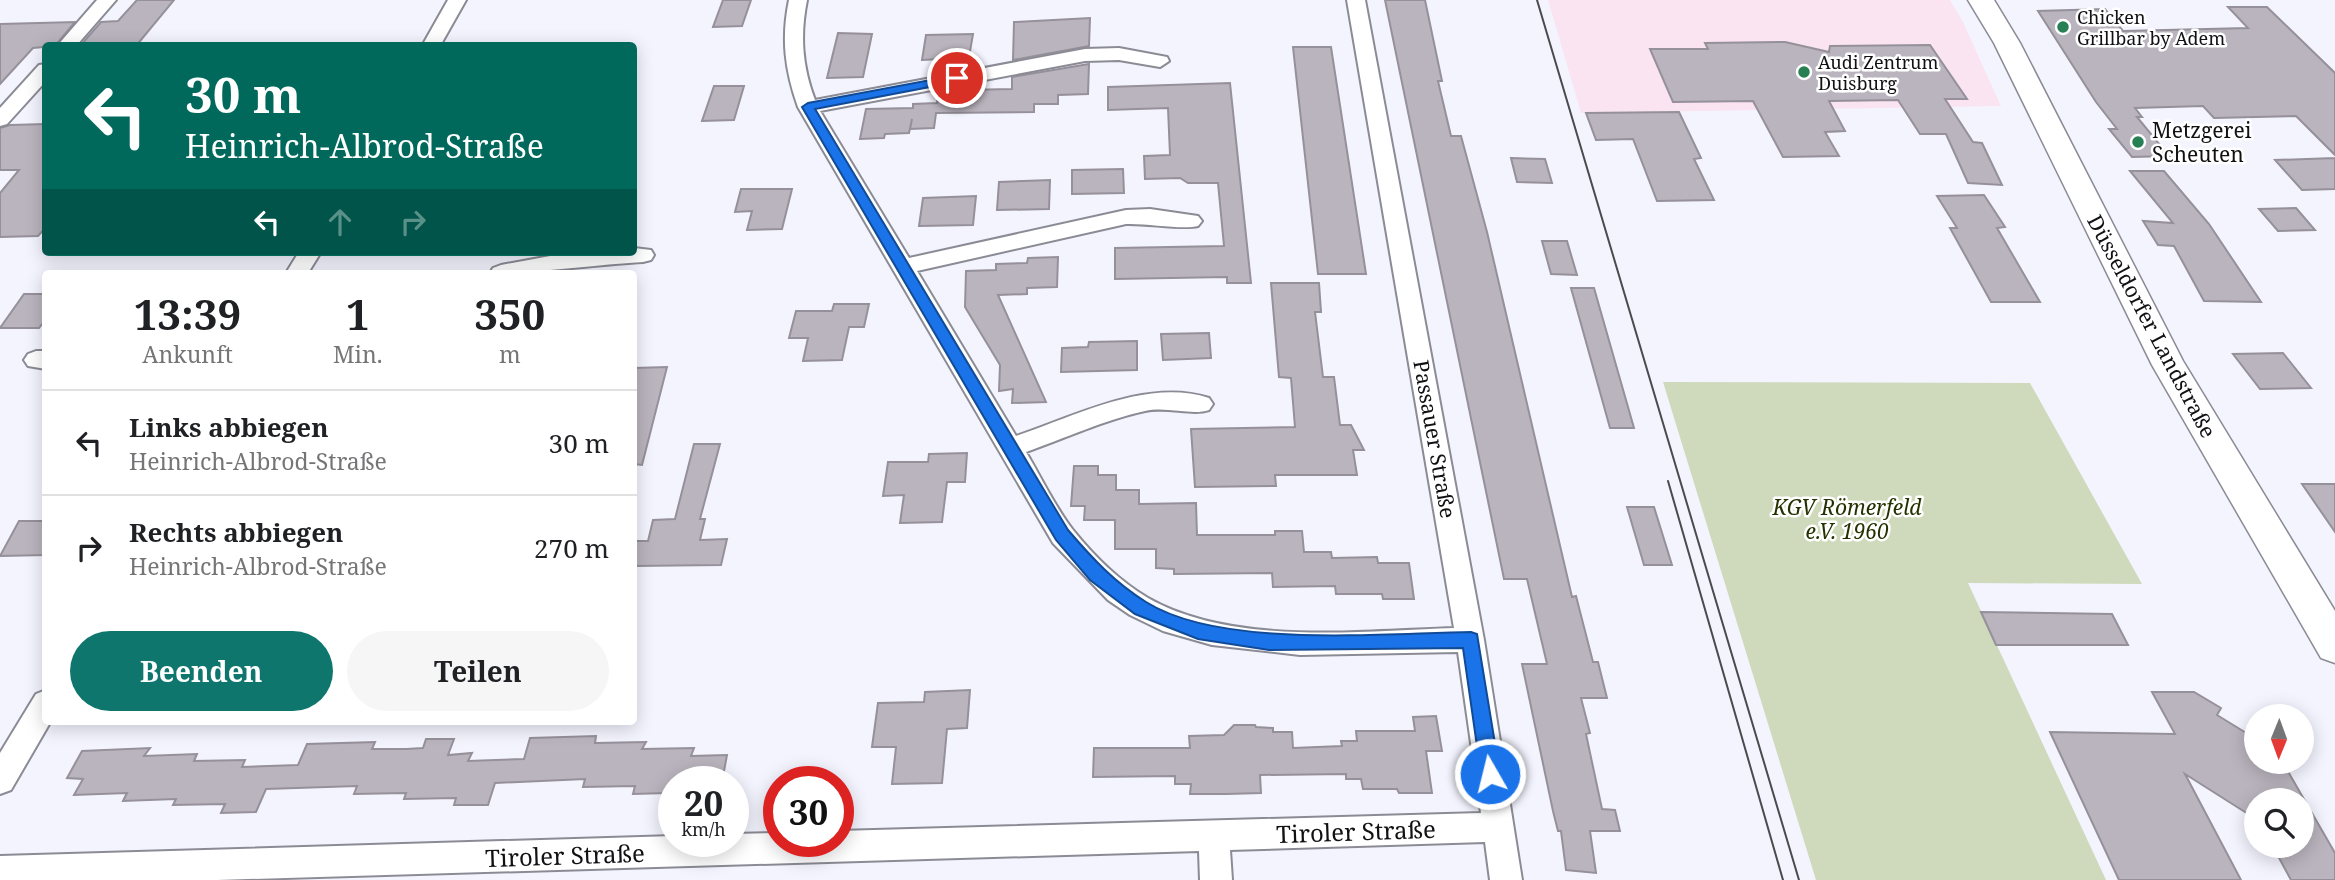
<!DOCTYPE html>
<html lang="de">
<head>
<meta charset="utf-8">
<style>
	:root { --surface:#fff; --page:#f6f6f6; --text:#202124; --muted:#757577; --line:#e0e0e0; --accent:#0f766e }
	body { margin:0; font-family:"Noto Serif",serif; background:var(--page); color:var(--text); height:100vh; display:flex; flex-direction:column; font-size:26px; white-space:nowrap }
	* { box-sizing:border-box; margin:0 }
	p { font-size:23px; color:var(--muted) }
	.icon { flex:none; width:38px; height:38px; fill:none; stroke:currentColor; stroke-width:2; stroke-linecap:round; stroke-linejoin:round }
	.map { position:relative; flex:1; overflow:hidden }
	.sheet { position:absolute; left:42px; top:270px; width:595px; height:455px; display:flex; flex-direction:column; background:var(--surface); border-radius:7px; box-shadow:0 4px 18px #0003 }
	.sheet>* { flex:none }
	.hud { position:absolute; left:42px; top:42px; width:595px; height:214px; border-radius:7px; box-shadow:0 4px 18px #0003; background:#00695c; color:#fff; overflow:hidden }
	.needle { width:46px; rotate:181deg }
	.controls { position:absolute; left:2244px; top:704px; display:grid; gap:14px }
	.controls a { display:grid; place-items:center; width:70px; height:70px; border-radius:50%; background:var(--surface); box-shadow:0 4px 18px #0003; font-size:35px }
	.speed { position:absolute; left:658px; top:766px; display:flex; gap:14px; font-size:35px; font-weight:700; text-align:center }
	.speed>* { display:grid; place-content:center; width:91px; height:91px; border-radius:50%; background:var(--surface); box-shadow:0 4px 18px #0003; line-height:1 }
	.speed small { font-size:18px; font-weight:400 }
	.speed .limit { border:10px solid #d22; background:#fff; color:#111 }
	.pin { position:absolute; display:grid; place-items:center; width:60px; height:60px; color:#fff; margin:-30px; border:4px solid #fff; border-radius:50%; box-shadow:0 2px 7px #0007 }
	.me { position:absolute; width:77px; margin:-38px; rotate:352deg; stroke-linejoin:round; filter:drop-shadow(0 0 5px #0008) }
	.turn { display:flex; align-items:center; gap:24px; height:147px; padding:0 28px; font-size:32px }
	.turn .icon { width:91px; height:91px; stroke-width:2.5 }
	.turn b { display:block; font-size:49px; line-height:60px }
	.lanes { display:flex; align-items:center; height:66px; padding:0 28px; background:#0003; justify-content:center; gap:35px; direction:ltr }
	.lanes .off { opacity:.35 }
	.eta { display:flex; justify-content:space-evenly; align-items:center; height:119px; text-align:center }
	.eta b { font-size:42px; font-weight:700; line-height:49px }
	.cta { display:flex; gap:14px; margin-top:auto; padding:14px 28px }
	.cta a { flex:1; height:80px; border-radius:42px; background:var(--accent); color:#fff; font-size:28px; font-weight:700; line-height:80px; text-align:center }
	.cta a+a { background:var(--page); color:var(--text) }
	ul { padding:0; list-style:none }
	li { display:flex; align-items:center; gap:21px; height:105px; padding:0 28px; border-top:2px solid var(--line) }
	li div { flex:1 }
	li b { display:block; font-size:26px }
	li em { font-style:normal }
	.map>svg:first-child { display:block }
	.commercial { fill:#fae4f2 }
	.green { fill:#cedabb }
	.building { fill:#bab4be; stroke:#959099; stroke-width:2 }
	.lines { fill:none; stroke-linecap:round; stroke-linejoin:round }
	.street-casing { stroke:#8b8b95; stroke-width:4 }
	.secondary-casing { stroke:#8b8b95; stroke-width:3 }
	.street { fill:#fff; fill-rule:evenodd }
	.secondary { fill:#fff; fill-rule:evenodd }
	.tram { stroke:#4a4a4f; stroke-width:2 }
	.route { fill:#1a73e8; stroke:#114b97; stroke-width:2 }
	.poi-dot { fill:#277f54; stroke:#fff; stroke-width:2.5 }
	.labels { text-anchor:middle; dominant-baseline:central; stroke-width:5; stroke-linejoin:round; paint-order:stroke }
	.far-poi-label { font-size:18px; fill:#111114; stroke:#fff; text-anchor:start }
	.poi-label { font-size:21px; fill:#111114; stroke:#fff; text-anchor:start }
	.street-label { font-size:21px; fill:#111114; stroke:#fff }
	.park-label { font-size:21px; font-style:italic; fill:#243200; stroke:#fff }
	.near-street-label { font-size:24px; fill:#111114; stroke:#fff }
</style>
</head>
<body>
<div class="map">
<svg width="2335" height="880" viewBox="0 0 2335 880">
	<rect width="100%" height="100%" fill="#f4f4ff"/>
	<path class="commercial" d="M1548 0H1950L1963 22 2001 106 1581 113Z"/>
	<path class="green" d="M1663 382 2030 383 2142 584 1968 583 2106 880H1816Z"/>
	<path class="building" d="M137 0H174L136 46H80L101 22 118 21Z
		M723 0H751L742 26 713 27Z
		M1385 0H1425L1442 81H1438L1451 136H1461L1487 232 1572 597 1576 596 1593 662H1598L1607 698H1581L1590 733 1586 734 1602 809 1615 810 1620 831H1590L1596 873 1566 870 1561 831H1558L1553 811 1522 664H1547L1527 579H1504Z
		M2228 7H2267L2335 73V155L2296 116 2214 118 2203 106 2135 108 2142 117H2137L2169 156 2132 157 2109 129H2117L2096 102 2038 11 2105 9 2123 31 2248 28Z
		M1090 18 1089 46 1013 60 1014 22Z
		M75 22 55 46 33 48 0 84V24Z
		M838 33 872 34 863 77 827 78Z
		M973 34 967 69 941 74 943 59 922 60 926 35Z
		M1785 42 1829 52 1830 46 1930 45 1967 99H1945L1973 142 1982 143 2002 185 1968 183 1946 134H1920L1898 100 1829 101 1845 131 1825 132 1839 156 1783 157 1753 101 1673 102 1650 49H1708L1705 43Z
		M1293 47H1331L1366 274H1318Z
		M1089 64 1088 94 1058 95V104H1034V112L936 113 934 128 910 129 912 119 909 133 885 134 884 138 860 139 866 109 913 108V104L937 103 939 91 965 86 964 90 1012 89V77Z
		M1230 83 1251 283H1227V277L1115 279V248L1224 246 1218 183H1188L1180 178 1145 179 1144 156 1170 155 1168 108 1108 110V87Z
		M714 86H744L734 120 702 121Z
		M1679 112 1701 158 1694 159 1714 200 1657 201 1633 139 1596 140 1586 113Z
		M46 124V227L38 236 0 237V193L19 170H0V128L10 125Z
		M1511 158 1545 159 1552 183 1517 182Z
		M2335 158V189L2302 190 2275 160Z
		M1123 169 1124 193 1072 194V170Z
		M2130 171H2164L2209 224 2261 302 2204 301 2174 246 2158 245 2143 221 2173 223Z
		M1050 180 1049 209 997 210 999 182Z
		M741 189H792L782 229 747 230 752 211 735 212Z
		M1984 195 2005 227 1997 228 2040 302H1991L1950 228H1957L1937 196Z
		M976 196 973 225 919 226 923 198Z
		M2296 208 2315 230 2278 231 2259 209Z
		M1542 241H1567L1577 275 1551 274Z
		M1058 257 1057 287 1027 288V294L998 295 1046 402 1012 403 1013 389 999 391 1000 365 965 307 966 271 996 270V264L1027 263 1028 258Z
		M1271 283H1319L1321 312H1315L1323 377H1334L1340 425H1351L1364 450H1353L1357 475H1275L1276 486 1195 487 1191 429 1295 427 1291 378 1279 377Z
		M1571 288H1594L1634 428H1610Z
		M24 294H46V319L39 328H0Z
		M834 304H869L864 327H849L842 360 803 361 808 338H789L796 311H832Z
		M1209 333 1211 358 1163 360 1161 334Z
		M1137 341V370L1061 372 1062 348 1088 347 1089 342Z
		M2283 353 2311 388 2260 389 2233 354Z
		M667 367 642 465 634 464V368Z
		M694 444H720L700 519H705L700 540 727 539 721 565 634 566V541H648L653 520 675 519Z
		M967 453 965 482H947L942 522 900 523 904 495 883 496 888 462H928L929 454Z
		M1074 466H1098V475H1116V490H1139V504L1196 503 1197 535H1275V531H1302L1304 552H1331L1332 558 1377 557 1378 563H1409L1414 599H1383L1382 594H1336L1335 586 1273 587 1272 573 1174 574V569L1156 568V549H1115V520H1084L1085 506H1071Z
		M2302 484H2335V532Z
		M1627 507H1654L1672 565H1644Z
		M19 521H46V555L0 556Z
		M1981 612 2112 614 2128 645H1996Z
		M970 690 967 728 947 729 942 783 892 784 896 747H872L878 703 924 702 925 692Z
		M2152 692H2194L2221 708 2217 715 2256 739V761H2282L2335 853V880H2291L2272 845H2301V800H2256V819L2185 774 2241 880H2119L2050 732 2175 734Z
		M1436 716 1442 751H1426L1432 793H1399L1397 789H1363L1361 779H1346V774L1260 775 1261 793 1226 794H1190L1191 784H1175V776L1093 777 1094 748H1190L1189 736 1224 735 1234 725H1255L1256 727 1273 728V732H1292L1293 748 1342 746 1341 741H1357L1356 731H1415L1413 717Z
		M596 736 595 743 646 742 642 749 694 748 691 756 727 755 722 782H674L668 793 633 794 635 786 583 787 585 779 495 783 488 805H454L456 798 404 799 406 793 354 794 357 786 266 789 256 812 221 813 225 804 173 805 176 799 123 801 127 793 74 795 83 779 67 778 82 751 150 748 144 756 197 754 194 761 245 760 242 767 298 765 307 744 375 742 372 749H406L423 748 426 739H454L448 755 472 753 468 761 524 759 530 738Z"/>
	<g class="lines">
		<g class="street-casing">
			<path id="street" d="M97 0H116L76 46H57Z
				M448 0H466L440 46H422Z
				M789 0H807C800 35 802 66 815 100L1085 49 1119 48 1167 57 1169 61 1160 67 1119 60 1085 61 820 111 909 258 1126 210 1150 209 1198 216 1202 221 1198 226C1183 230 1146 223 1126 224L917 271 1016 436C1076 416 1147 378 1209 398L1213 404 1209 410C1192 416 1167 406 1145 411 1107 419 1063 439 1026 452 1041 477 1055 507 1073 530 1094 556 1119 581 1148 598 1232 646 1360 631 1454 628L1347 0H1365L1484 640 1522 880H1490L1485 842 1230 850 1232 880H1200L1199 851 217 880H0V856L674 836V842H733V834L779 833V842H838V831L1481 813 1458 652 1300 655 1212 645 1163 631 1130 615 1108 600 1053 543 798 107C785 70 781 39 789 0Z
				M46 64V81L7 124 0 126V108L39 65Z
				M634 248 651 250 654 255 651 260 643 262C591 265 542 273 490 273L493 268 501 265 572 252H634Z
				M299 252H321L308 273H286Z
				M36 351H46V369L28 366 24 360 28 354Z
				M46 690V721H51L11 790 0 794V753L36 694Z"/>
		</g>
		<g class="secondary-casing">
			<path id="secondary" d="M1968 0H1994L2020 43 2183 361 2335 611V663L2321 658 2152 365 1994 43Z"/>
		</g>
		<use href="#street" class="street"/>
		<use href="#secondary" class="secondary"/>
		<path class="tram" d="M1537 0 1799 880
			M1668 481 1783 880"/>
	</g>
	<path class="route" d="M957 75 963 78 961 81 815 109 1068 530C1092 558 1114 582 1146 602 1221 649 1382 633 1471 632L1477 634 1500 774 1497 780 1490 783 1483 780 1481 774 1463 648 1269 650 1198 639 1135 614 1090 580 1056 540 802 107 808 103Z"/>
	<g class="poi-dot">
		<circle cx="2063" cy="27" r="7"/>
		<circle cx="1804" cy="72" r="7"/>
		<circle cx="2138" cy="142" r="7"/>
	</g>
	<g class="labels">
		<g class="far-poi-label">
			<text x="2077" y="17">Chicken<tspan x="2077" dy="21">Grillbar by Adem</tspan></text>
			<text x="1818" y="62">Audi Zentrum<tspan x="1818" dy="21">Duisburg</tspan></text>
		</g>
		<g class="poi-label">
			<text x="2152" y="130">Metzgerei<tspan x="2152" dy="24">Scheuten</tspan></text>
		</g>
		<g class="street-label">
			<text transform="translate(2152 326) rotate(62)">Düsseldorfer Landstraße</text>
			<text transform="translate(1435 439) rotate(80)">Passauer Straße</text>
		</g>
		<g class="park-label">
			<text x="1847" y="507">KGV Römerfeld<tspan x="1847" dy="24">e.V. 1960</tspan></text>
		</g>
		<g class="near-street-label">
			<text transform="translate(1356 831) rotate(-2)">Tiroler Straße</text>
			<text transform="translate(565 855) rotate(-2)">Tiroler Straße</text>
		</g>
	</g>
</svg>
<div class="controls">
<a><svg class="needle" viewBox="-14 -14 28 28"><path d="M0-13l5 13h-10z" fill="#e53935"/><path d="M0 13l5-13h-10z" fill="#757577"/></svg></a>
<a><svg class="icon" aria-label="search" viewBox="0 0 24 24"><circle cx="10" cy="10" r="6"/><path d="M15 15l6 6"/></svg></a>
</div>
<div class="speed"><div>20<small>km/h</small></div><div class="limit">30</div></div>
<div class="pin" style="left:957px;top:78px;background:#d93025"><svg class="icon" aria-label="arrive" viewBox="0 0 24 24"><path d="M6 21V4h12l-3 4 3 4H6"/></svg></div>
<svg class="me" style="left:1490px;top:774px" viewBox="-20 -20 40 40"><circle r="17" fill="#1a73e8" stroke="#fff" stroke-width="3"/><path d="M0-11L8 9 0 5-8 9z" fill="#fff"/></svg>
<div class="hud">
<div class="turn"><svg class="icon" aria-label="left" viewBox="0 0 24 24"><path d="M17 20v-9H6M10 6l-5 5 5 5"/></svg><div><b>30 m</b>Heinrich-Albrod-Straße</div></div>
<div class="lanes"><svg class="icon" aria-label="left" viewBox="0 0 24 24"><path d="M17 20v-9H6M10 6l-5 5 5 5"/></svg><svg class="icon off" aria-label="ahead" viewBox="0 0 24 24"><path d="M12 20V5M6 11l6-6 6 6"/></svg><svg class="icon off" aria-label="right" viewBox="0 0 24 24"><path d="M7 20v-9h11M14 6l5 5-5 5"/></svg></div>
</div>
<section class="sheet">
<div class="eta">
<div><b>13:39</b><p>Ankunft</p></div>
<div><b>1</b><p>Min.</p></div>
<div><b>350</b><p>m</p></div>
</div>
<ul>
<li><svg class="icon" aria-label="left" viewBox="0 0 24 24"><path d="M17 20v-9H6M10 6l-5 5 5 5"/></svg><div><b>Links abbiegen</b><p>Heinrich-Albrod-Straße</p></div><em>30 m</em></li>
<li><svg class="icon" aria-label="right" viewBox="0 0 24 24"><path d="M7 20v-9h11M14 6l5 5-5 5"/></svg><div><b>Rechts abbiegen</b><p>Heinrich-Albrod-Straße</p></div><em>270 m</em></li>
</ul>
<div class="cta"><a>Beenden</a><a>Teilen</a></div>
</section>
</div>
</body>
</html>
